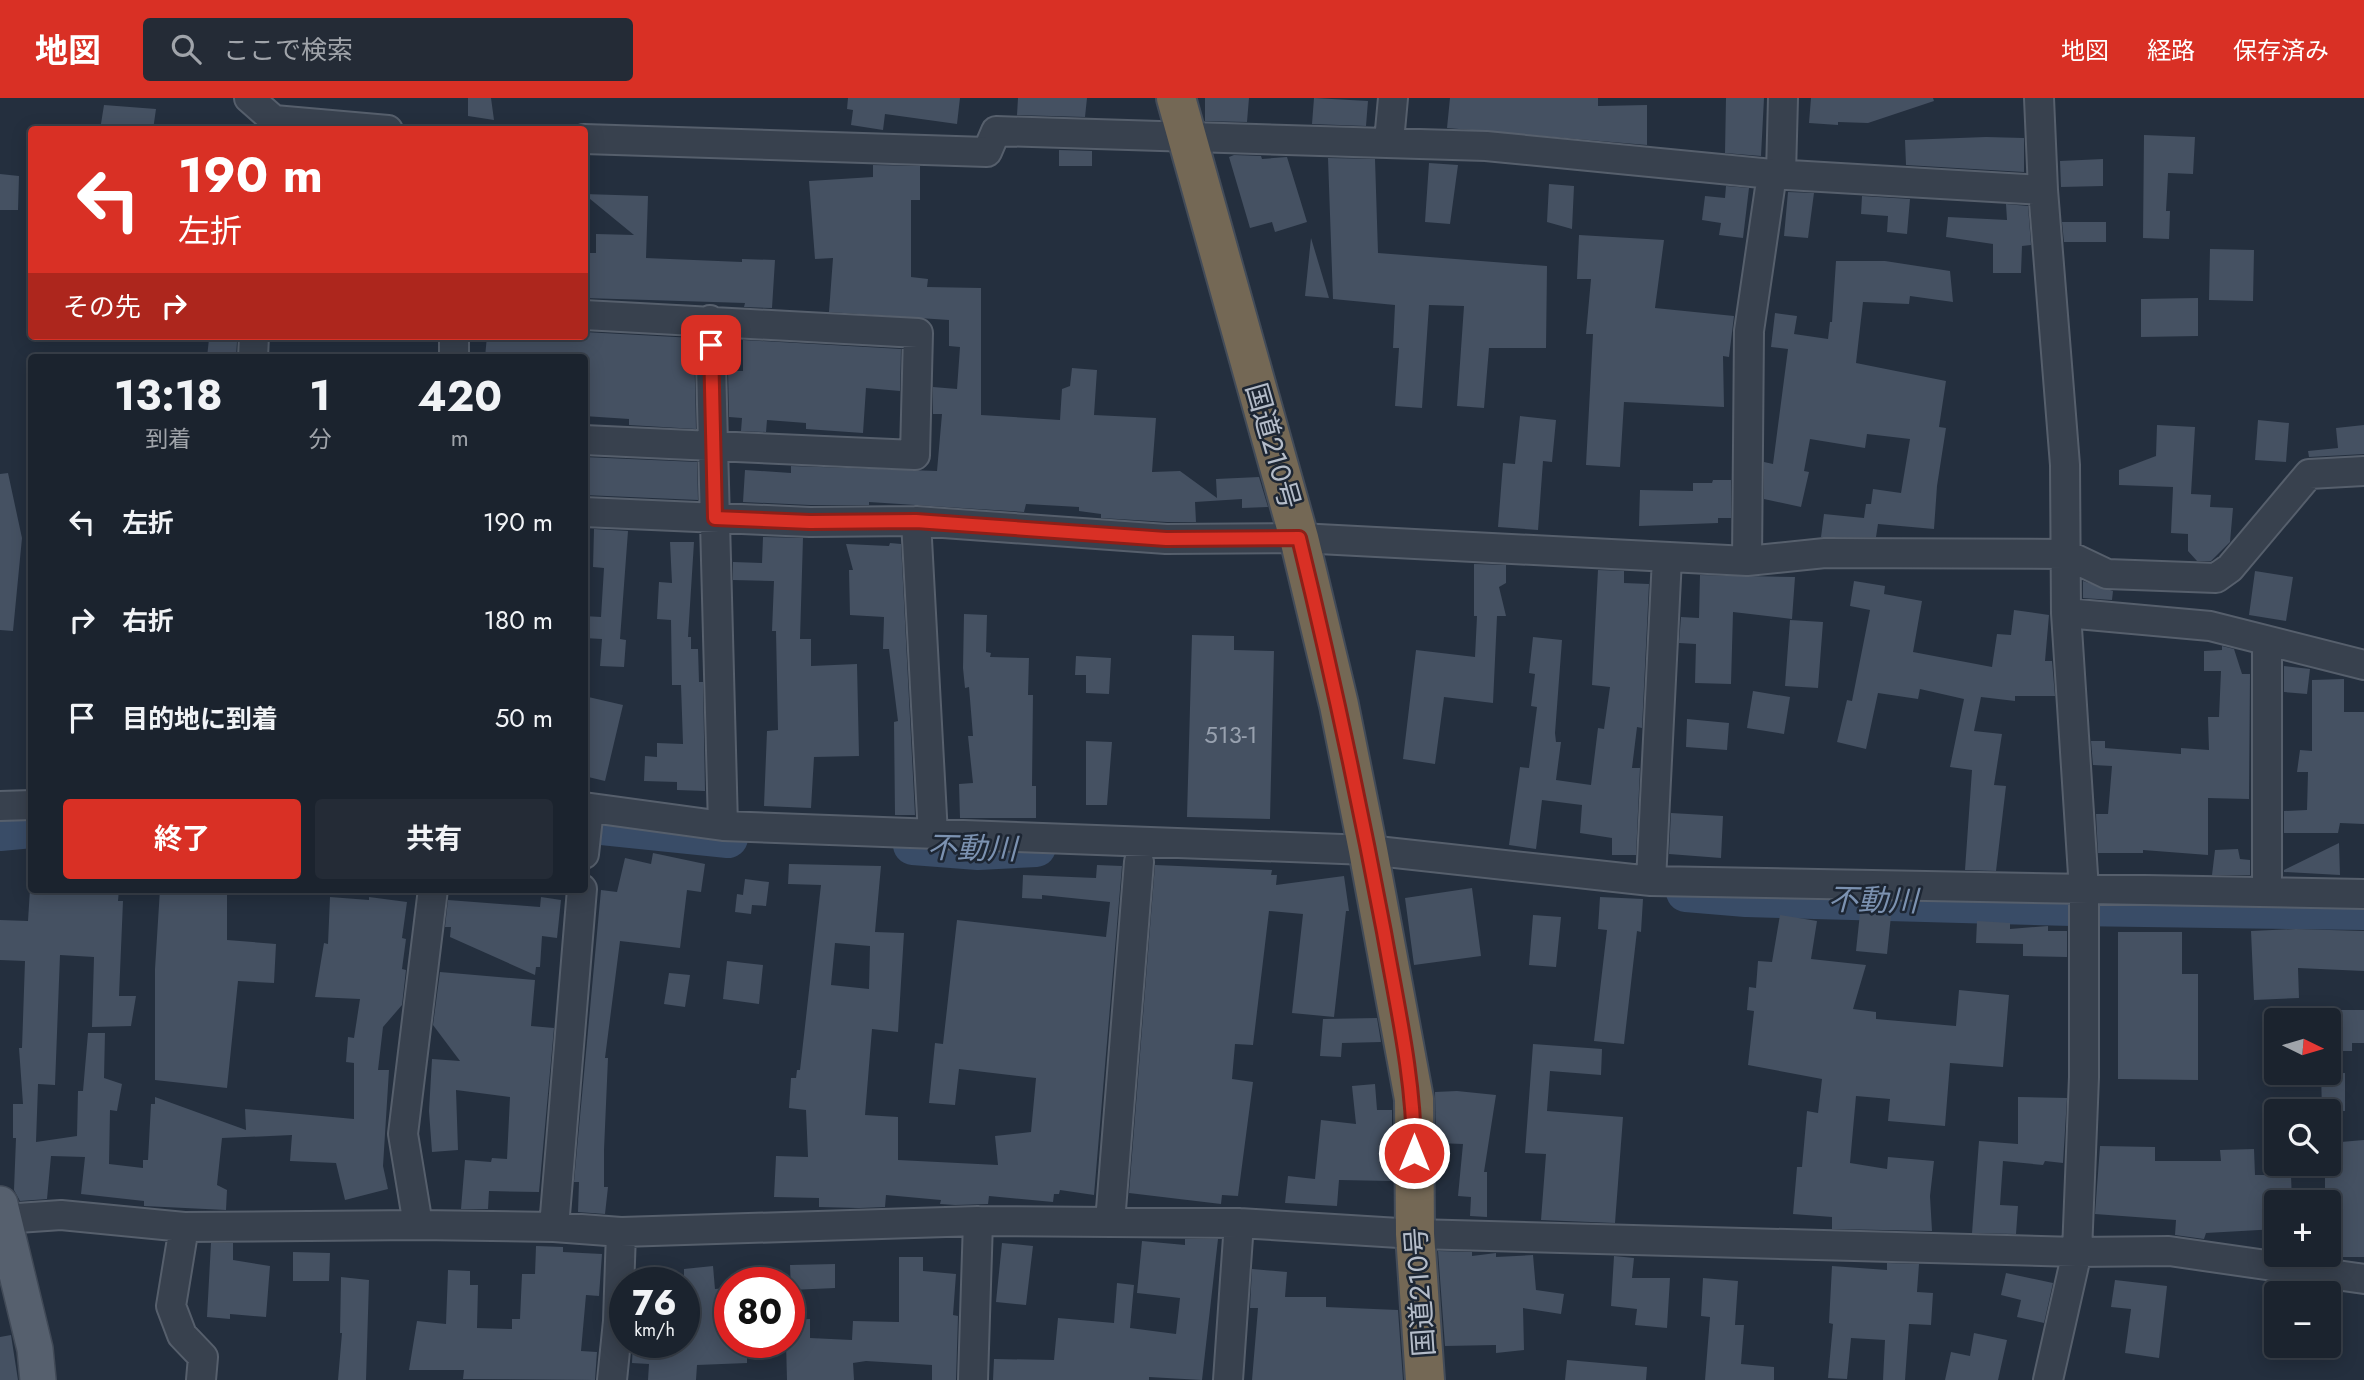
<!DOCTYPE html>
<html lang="ja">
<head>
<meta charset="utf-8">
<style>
	:root { --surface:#1b232e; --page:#242b36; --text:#f1f3f6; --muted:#a0a4aa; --line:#39404a; --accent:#d93025 }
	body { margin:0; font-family:Jost,"Noto Sans JP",sans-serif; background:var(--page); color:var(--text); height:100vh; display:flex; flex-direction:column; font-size:26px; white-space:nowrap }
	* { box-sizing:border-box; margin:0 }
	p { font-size:23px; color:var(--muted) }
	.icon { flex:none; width:38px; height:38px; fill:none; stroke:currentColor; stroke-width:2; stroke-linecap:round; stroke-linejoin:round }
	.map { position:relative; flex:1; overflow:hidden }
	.sheet { position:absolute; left:28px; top:256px; width:560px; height:539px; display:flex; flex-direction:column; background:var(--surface); border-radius:7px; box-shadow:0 4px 18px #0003,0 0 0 2px var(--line) }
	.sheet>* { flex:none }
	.top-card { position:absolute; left:28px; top:28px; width:560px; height:214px; border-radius:7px; box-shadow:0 4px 18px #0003,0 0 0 2px var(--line); background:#d93025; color:#fff; overflow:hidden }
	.needle { width:46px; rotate:95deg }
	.tools { position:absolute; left:2264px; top:910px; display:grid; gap:14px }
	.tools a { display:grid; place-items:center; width:77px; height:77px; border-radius:7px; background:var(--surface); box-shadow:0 4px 18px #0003,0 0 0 2px var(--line); font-size:35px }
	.speed { position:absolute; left:609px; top:1169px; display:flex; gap:14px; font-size:35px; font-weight:700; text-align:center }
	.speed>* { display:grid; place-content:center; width:91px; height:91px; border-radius:50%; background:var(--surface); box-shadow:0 4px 18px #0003,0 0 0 2px var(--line); line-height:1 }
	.speed small { font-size:18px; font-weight:400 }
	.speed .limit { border:10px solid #d22; background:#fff; color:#111 }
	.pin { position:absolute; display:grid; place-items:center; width:60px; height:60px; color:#fff; margin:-30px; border-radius:14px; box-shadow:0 4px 10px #0006 }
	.me { position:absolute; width:77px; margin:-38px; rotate:0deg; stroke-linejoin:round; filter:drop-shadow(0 0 5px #0008) }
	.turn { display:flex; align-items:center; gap:24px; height:147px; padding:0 35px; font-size:32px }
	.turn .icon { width:91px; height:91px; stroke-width:2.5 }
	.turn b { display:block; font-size:49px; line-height:60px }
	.then { display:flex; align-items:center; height:66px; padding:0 35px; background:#0003; gap:14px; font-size:26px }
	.eta { display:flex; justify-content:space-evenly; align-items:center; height:119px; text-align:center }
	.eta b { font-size:42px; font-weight:700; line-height:49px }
	.primary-button { display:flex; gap:14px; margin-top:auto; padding:14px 35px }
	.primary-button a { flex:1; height:80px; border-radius:7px; background:var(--accent); color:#fff; font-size:28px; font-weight:700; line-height:80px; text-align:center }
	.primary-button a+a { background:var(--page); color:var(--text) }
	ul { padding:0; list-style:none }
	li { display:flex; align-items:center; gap:21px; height:98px; padding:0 35px }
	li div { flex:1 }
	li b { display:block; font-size:26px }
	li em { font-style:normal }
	header { display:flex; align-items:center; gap:42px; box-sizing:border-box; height:98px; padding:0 35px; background:var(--accent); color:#fff }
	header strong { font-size:33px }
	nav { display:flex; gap:38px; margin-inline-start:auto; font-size:24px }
	.search { width:490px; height:63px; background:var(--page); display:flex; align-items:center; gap:18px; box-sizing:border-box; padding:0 24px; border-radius:7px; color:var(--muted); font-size:26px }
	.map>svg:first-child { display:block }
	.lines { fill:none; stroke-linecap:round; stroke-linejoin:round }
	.river { stroke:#394c67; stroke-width:40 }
	.building { fill:#455162; fill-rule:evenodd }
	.minor-casing { stroke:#565f6c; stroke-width:32 }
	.major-casing { stroke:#414a57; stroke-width:38 }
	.highway-casing { stroke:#434c59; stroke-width:42 }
	.minor { stroke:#38414e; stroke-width:28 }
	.major { stroke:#56606e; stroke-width:35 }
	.highway { stroke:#746855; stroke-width:38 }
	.route-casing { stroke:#8d1f18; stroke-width:18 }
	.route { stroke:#d93025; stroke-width:12 }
	.labels { text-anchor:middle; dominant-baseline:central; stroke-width:5; stroke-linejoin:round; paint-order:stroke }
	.number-label { font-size:24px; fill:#98a1af }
	.street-label { font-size:28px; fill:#b4bcc9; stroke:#1d2633 }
	.water-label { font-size:30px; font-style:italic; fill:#7c92b1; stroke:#1d2633 }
</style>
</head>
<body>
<header>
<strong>地図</strong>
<div class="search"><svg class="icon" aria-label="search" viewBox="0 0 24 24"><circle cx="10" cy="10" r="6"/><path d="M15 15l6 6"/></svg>ここで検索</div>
<nav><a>地図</a><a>経路</a><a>保存済み</a></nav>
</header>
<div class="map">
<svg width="2364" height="1282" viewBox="0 0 2364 1282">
	<rect width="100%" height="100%" fill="#242f3e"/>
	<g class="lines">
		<path class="river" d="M602 727 728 740
			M0 733 32 730
			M913 747 978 752 1036 749
			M1686 794 1746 799 2072 808 2364 812"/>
	</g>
	<path class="building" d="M468 0H491L494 22 468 18Z
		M848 0H960L957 26 885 16 883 32 851 27 853 12 847 11Z
		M1018 0H1087L1085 19 1017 17Z
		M1205 0H1249L1247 24 1205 23Z
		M1314 0 1368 3 1366 28 1312 26Z
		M1450 0H1598V8L1647 7V47L1447 30Z
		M1726 0H1764L1761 58 1725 55Z
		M1811 0H1933L1934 3 1868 25 1838 24V27L1809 25Z
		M104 7 156 11 153 32H100Z
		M2144 37 2195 39 2193 76 2168 75 2166 113H2170L2169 141 2143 140Z
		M1986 39 2024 40V74L1906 67 1905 42Z
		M1059 52 1092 53V68H1059Z
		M1234 57 1261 58 1262 61 1287 59 1307 124 1275 134 1272 124 1250 130 1229 59Z
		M1328 60 1375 61 1378 155 1547 168 1546 250H1489L1484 310 1457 308 1464 208 1429 207 1422 310 1395 308 1399 250H1393L1395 207 1333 201Z
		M2103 61V88L2061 89 2060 63Z
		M1429 65 1458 67 1450 126 1425 124Z
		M873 67 920 68V102H911V179L928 181 927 189 981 190V317L1060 322 1062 291 1070 288 1072 270 1097 272 1094 317 1156 320 1152 374 1180 373 1217 400 1216 381 1259 379 1268 409 1242 410V401L1195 404 1196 424H1167L1101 420V416L1079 413V409L1026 406 1024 414 869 404V407H810L743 404 745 372 791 375V368L937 373 942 316H933V289L957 291 960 249 949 248V222L829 214 833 160 815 161 809 83 873 79Z
		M0 76 19 78 18 112H0Z
		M1549 86 1574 88 1572 131 1547 124Z
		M1726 88 1749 90 1743 140 1719 137 1721 125 1702 122 1705 98 1725 100Z
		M1788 94 1814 95 1808 140 1784 138Z
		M584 96 648 98 646 160 742 164V161L775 162 772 210 744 209 745 205 584 200V155H596V136L634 137Z
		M1862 98 1910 101 1907 136 1887 134 1888 118 1861 116Z
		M2006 106 2028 108 2031 147 2022 148 2021 175H1993V146L1946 139 1948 119 2007 122Z
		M2062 124H2106V144H2064Z
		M1579 137 1664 142 1655 210 1734 218 1729 259 1723 258 1724 309 1624 304 1620 369 1586 367 1593 236H1586L1591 181H1577Z
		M1311 140 1329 200 1305 198Z
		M2210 151 2254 152 2253 203 2209 202Z
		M1836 163H1885L1950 173 1953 204 1910 198 1909 206 1863 204 1856 265 1946 283 1939 329 1946 330 1937 388 1934 431 1878 426 1876 439H1821L1824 416 1864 420 1866 406H1871L1873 391 1901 395 1910 341 1867 336 1865 350 1810 341 1804 373 1809 374 1801 409 1764 401V364L1773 366 1788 251 1771 249 1775 215 1797 218 1794 236 1828 241 1830 224H1832Z
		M2198 200V238L2141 239V201Z
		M584 234 694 240 696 331 629 327V321L584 318V259H485L487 238H584Z
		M209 241 237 244 236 259H207Z
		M743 242 901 251 900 293 866 290 863 335 806 331V325L767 322 766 334 741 333 742 320 729 319 728 273H743Z
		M1520 318 1556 322 1552 364 1543 363 1538 432 1498 429 1503 365 1515 366Z
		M2258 322 2289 325 2286 364 2255 362Z
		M2157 327 2195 329 2191 396 2211 397 2210 409 2233 410 2230 444 2211 463H2197L2188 453V436L2171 435 2173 389 2119 387V372L2156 358Z
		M2364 327V356L2309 359 2308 353 2338 350 2336 330Z
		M584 359 697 364 698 402 584 397Z
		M8 375 22 440 13 533 0 532V376Z
		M1713 382H1731V420H1718V425L1639 428 1640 392 1693 393V385H1712Z
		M594 431 628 433 620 541 626 542 624 569 600 568 602 541 584 540V518L601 519 604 470 593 469Z
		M763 439 803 440 800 541H811V568L857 566 859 658 814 659 811 710 764 708 767 633 778 632 776 533H772L774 483 733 482V464L762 465Z
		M670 444H694L688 539H691V551H698L699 584H703L705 693 677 692V684L644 683 645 658 657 659V645L683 646 681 587H672L671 522 657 521 659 484 672 485Z
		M890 445 901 446 915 717H895L894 624 898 623 889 551H883L884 519 850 517 849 472H853L846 446 889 448Z
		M1474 466 1506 467V485L1499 489 1506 518H1497L1493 605 1444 599 1435 666 1403 661 1416 552 1475 559 1477 518H1474Z
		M1598 472 1624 473V485L1649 486 1642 630 1637 629 1632 670H1640L1636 757H1612V740L1580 735 1582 707 1542 702 1536 751 1509 747 1520 669 1529 670 1537 609 1531 608 1535 576 1529 575 1533 539 1562 542 1555 635 1556 644H1561L1556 682 1591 687 1598 630 1604 631 1610 589 1592 587Z
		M2255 473 2293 479 2286 523 2249 517Z
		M1700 477 1795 479 1792 521 1733 514 1731 586 1695 585 1696 546 1679 545 1681 519 1699 520Z
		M1854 483 1885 488 1884 496 1922 503 1913 554 1992 569 1997 536 2011 537 2014 512 2049 517 2045 563H2052L2055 598H2015V603L1981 599 1974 633 2002 636 1994 687 2006 688 1996 773 1965 772 1972 672 1950 669 1964 601 1920 591 1918 601 1878 595 1866 651 1837 644 1847 602 1852 603 1870 512 1850 508Z
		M2083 483 2113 493 2112 502 2083 500Z
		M964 516 987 517 986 554 991 555 990 559 1029 560 1028 597H1033L1032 688H1036V720H960L959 686 973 685 968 638H973L969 589 965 590 963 570Z
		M1790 522 1823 524 1818 590 1785 588Z
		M1192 537 1234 538V552L1274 553 1270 721 1187 719Z
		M2222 548 2234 551 2242 576H2250L2249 701 2208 700V757L2143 752V755H2098L2096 716H2108L2112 668 2093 667 2091 643H2105V650L2181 656V650L2209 652 2208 619H2219L2221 573H2204V553L2222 552Z
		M1076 558 1111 560 1109 596 1086 595V577H1075Z
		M2284 568 2310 571 2307 596 2284 594Z
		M2344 581V614H2364V726L2340 725 2338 735H2284V713L2307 712 2308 674H2297L2300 652 2312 653V582Z
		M1753 593 1790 599 1784 636 1747 630Z
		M584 598 623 607 605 683 584 678Z
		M1687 621 1729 625 1727 652 1686 649Z
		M1086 643 1112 644 1107 707H1086Z
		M1671 715 1723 718 1721 760 1669 756Z
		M2339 745 2340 777 2284 774V772Z
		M2238 751 2240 761 2250 762V777H2212L2215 752Z
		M653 755 705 766 701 794 687 792 680 850 620 843 605 960H608L604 1052V1089H608L605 1116 578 1114 579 1084H574L601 792 617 794 625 760 651 766Z
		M789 766 881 768 875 834 904 835 898 934 872 931 865 1017 898 1019V1062L998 1067 995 1038 1031 1034 1036 980 959 971 955 1007 929 1005 935 945 943 946 957 822 1106 839 1110 804 1042 797V801L1022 800 1023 777 1096 780 1097 767 1122 768 1094 1097 1060 1092 1059 1096H1054L1053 1104 989 1098 988 1106 955 1107 940 1106 941 1102 886 1097 885 1109 859 1110 819 1109V1100L774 1099 776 1058 808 1059 806 1012 789 1010 791 980H796L797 972H800L821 787 788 786ZM835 845 870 848 869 891 831 887Z
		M1155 767 1272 772 1271 777H1277L1276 787 1344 778 1349 813H1346L1334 919 1292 915 1303 816 1269 813 1253 947 1235 946 1232 981 1253 984 1238 1098 1222 1097 1221 1106 1129 1095Z
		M745 781 769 784 766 808 752 807 751 816 735 814 737 796 743 797Z
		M1472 790 1481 858 1414 867 1405 800Z
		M30 791H119L118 803H123L119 898H136L131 928 92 929 94 859 60 857 55 987 38 986 36 1044 77 1038 78 993H83L88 935H105L104 980 122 986 117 1013 110 1012 109 1066 143 1070V1062H148L151 1006H155V999L246 1032 245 1011 354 1021V965L346 964 348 939 354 940 360 901 315 899 324 845 328 846 330 799 369 802V799L407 804 402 840 406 841 402 871 406 872 402 907 383 929 378 972H389L383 1068 388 1091 345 1102 336 1065 290 1063 292 1037 222 1040 217 1087 227 1092 226 1112 144 1108V1103L81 1096 85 1059 51 1058 47 1101 20 1103 14 1092 16 1040H13V1006H23L19 950H22L25 863 0 862V822L28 823Z
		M160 791H227V842L276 846 274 885 238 883 227 990 155 982V871Z
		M541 799 561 802 557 840 542 838 540 869H536L535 877 450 839 451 829H445L448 802 540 809Z
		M1600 799 1643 801 1641 834 1637 833 1624 946 1594 943 1607 832 1598 831Z
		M1860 815 1891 818 1887 856 1856 853Z
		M1533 817 1561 819 1556 869 1529 867Z
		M1780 817 1817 823 1811 861 1866 867 1853 911 1876 914V921L1956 928 1959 892 2009 897 2003 969 1950 965 1945 1028 1888 1023 1890 1001 1856 998 1850 1065 1887 1071 1888 1059 1934 1063 1930 1098 1932 1133 1832 1131V1119L1793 1116 1797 1069H1802L1807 1013 1818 1015 1822 981 1748 967 1754 913 1747 912 1749 889 1756 890 1758 863 1772 864Z
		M1977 823 2010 825V831L2048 828V833H2067V859L2023 858V846L1976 845Z
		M2296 831 2364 833V873L2298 870 2299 900 2254 902 2251 833Z
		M2118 834H2182V876H2198V982L2118 981Z
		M727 863 763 867 759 906 723 901Z
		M440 874 535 882 531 928 554 930 539 1094 489 1093 488 1111H461L465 1062 491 1064 492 1060 507 1061 510 999 456 992 458 1052 432 1054 429 1013 432 961 460 963 433 927Z
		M669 875 690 877 685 909 664 906Z
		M2329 912H2364V945H2352V953H2329Z
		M1377 920 1381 944 1342 945 1341 959 1320 958 1323 921Z
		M1533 946 1602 951 1601 977 1550 973 1547 1013 1623 1019 1615 1125 1541 1122 1546 1056 1525 1055Z
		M2321 975H2345V1013H2322Z
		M1375 986 1377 1012H1392V1083L1339 1082 1337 1108 1285 1105 1288 1078 1315 1081 1321 1022 1356 1026 1352 988Z
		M1457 993 1496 997 1484 1074H1487V1119L1470 1118 1471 1099 1458 1098 1463 1046 1436 1045 1435 994Z
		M2018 999 2067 1000 2063 1065 2045 1063 2043 1067 2003 1063 2000 1107 2018 1108 2016 1136 1972 1135 1979 1043 2018 1046Z
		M2364 1042V1159H2329V1104H2325V1066H2329V1045Z
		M2100 1048 2155 1049V1063H2221L2220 1052 2254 1051 2255 1077H2291L2292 1104H2277V1131L2206 1135 2204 1141 2175 1137 2176 1122 2095 1116Z
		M1185 1141H1218L1202 1282 1149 1279V1282H993L994 1261 1054 1262 1058 1220 1114 1225 1117 1185 1134 1187 1130 1230 1176 1236 1180 1200 1137 1195 1142 1143 1185 1147Z
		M211 1145H233V1162L270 1168 266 1219 230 1216V1221L207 1219Z
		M1002 1145 1033 1148 1026 1207 996 1204Z
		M536 1148 563 1149V1154L602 1156 599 1198 586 1197 581 1253 597 1254 595 1282 463 1281 464 1272H409L417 1223 446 1226 448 1172 470 1173V1187H478L477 1230 512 1231V1221H520L522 1176H535Z
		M1438 1153 1472 1154V1158L1496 1155V1159L1533 1157 1536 1192 1564 1196 1561 1216 1523 1210 1524 1252 1496 1255V1247L1445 1248Z
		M293 1154 330 1155 329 1183H293Z
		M1614 1158 1634 1160 1632 1180H1670L1667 1230 1635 1227 1637 1211 1611 1208Z
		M899 1159H923V1173L956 1176 953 1217 958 1218 956 1282H932V1267L866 1263 853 1265 854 1282H787L786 1244H789V1222L810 1221V1240L852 1242 853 1223 899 1224Z
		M1887 1165 1919 1166 1917 1194 1933 1195 1931 1227 1909 1226 1905 1282H1883L1885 1242 1851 1240 1847 1281 1828 1280 1833 1226 1829 1225 1832 1168 1887 1172Z
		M835 1166V1190L791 1192 790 1167Z
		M713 1168 715 1191 726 1190 730 1244H747V1265L697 1267 696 1282H648L649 1266 632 1265 633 1244H684V1171Z
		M1252 1171 1287 1174 1285 1199H1326V1209L1398 1212 1403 1282H1252L1258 1210H1250Z
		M2006 1175 2053 1185 2044 1225 2017 1219 2021 1202 2001 1197Z
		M341 1179 369 1182 366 1282H338L342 1235H340Z
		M1703 1180 1738 1183 1735 1227H1744L1741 1266 1774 1269V1282H1705L1710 1219 1701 1218Z
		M2115 1182 2167 1188 2159 1260 2125 1255 2131 1211 2111 1209Z
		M1974 1235 2007 1242 1998 1282H1945L1951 1254 1970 1258Z
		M11 1237 18 1282H0V1239Z
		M1567 1262 1647 1269 1646 1282H1565Z"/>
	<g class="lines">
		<g class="minor-casing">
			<path id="minor" d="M249 0 274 22 388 32
				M2039 0 2043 92 2065 367 2066 515 2084 792V979L2077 1154 2048 1282
				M584 41 987 54 996 33 1486 48 1772 76 2043 92
				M1389 43 1393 0
				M1781 76 1783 0
				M584 217 918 235 915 357 713 348 723 728
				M253 259 254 238
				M454 259V238
				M584 342 713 348 710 222
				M584 414 810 424 916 423 1166 441 1299 440 1747 463 1825 455 2065 456 2107 476 2216 480 2230 470 2309 376 2364 373
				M916 423 933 737
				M1747 463 1749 233 1772 76
				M2066 515 2210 528 2364 567
				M2267 544V794
				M0 708 32 707
				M584 709 723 728 1368 752 1651 783 2364 796
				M584 756 589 710
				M1651 783 1667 460
				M3 1121 61 1117 184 1129 418 1127 554 1129 621 1134 978 1123 1239 1125 1415 1136 2077 1154 2169 1153 2364 1181
				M1110 1124 1139 764
				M418 1127 403 1036 433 791
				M184 1129 171 1208 182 1237 203 1259 201 1282
				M554 1129 582 791
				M612 1282 618 1223 621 1134
				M973 1282 978 1123
				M1228 1282 1239 1125"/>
		</g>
		<g class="major-casing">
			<path id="major" d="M0 1106 35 1251 38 1282"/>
		</g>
		<g class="highway-casing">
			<path id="highway" d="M1176 0 1299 440 1339 607 1368 752 1414 1001 1415 1136 1425 1282"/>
		</g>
		<use href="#minor" class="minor"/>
		<use href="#major" class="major"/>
		<use href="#highway" class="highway"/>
	</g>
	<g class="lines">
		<g class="route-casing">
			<path id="route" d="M711 247 715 420 810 424 916 423 1166 441 1299 440C1331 571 1359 702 1384 834 1397 908 1414 980 1414 1055"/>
		</g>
		<use href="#route" class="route"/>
	</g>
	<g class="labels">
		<g class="number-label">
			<text x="1231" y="636">513-1</text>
		</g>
		<g class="street-label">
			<text transform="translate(1273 348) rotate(74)">国道210号</text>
			<text transform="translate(1420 1194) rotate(-94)">国道210号</text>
		</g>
		<g class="water-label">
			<text transform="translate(972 750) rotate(1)">不動川</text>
			<text transform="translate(1873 802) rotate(1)">不動川</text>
		</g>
	</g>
</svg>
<div class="tools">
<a><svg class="needle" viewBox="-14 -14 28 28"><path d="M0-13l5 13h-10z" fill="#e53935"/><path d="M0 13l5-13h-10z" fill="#a0a4aa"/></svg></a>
<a><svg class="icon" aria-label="search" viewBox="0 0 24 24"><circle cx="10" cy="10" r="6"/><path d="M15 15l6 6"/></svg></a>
<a>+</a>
<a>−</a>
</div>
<div class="speed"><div>76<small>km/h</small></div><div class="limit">80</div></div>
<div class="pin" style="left:711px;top:247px;background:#d93025"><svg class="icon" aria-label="arrive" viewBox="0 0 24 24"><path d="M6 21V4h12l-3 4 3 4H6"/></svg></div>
<svg class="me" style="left:1414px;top:1055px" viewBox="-20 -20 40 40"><circle r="17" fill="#d93025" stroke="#fff" stroke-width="3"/><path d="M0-11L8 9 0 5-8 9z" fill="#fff"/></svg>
<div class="top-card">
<div class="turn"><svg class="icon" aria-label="left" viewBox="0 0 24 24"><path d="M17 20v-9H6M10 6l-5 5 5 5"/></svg><div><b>190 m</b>左折</div></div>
<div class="then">その先<svg class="icon" aria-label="right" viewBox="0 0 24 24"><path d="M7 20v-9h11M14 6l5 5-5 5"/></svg></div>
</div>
<section class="sheet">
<div class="eta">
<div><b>13:18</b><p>到着</p></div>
<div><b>1</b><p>分</p></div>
<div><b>420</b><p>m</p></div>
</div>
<ul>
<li><svg class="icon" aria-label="left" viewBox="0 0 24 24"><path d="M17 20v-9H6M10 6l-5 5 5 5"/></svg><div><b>左折</b></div><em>190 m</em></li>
<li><svg class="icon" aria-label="right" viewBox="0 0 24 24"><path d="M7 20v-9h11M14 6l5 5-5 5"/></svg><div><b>右折</b></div><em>180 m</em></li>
<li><svg class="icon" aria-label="arrive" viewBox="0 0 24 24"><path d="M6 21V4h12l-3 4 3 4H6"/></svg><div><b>目的地に到着</b></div><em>50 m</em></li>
</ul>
<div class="primary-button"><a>終了</a><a>共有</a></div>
</section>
</div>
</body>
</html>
